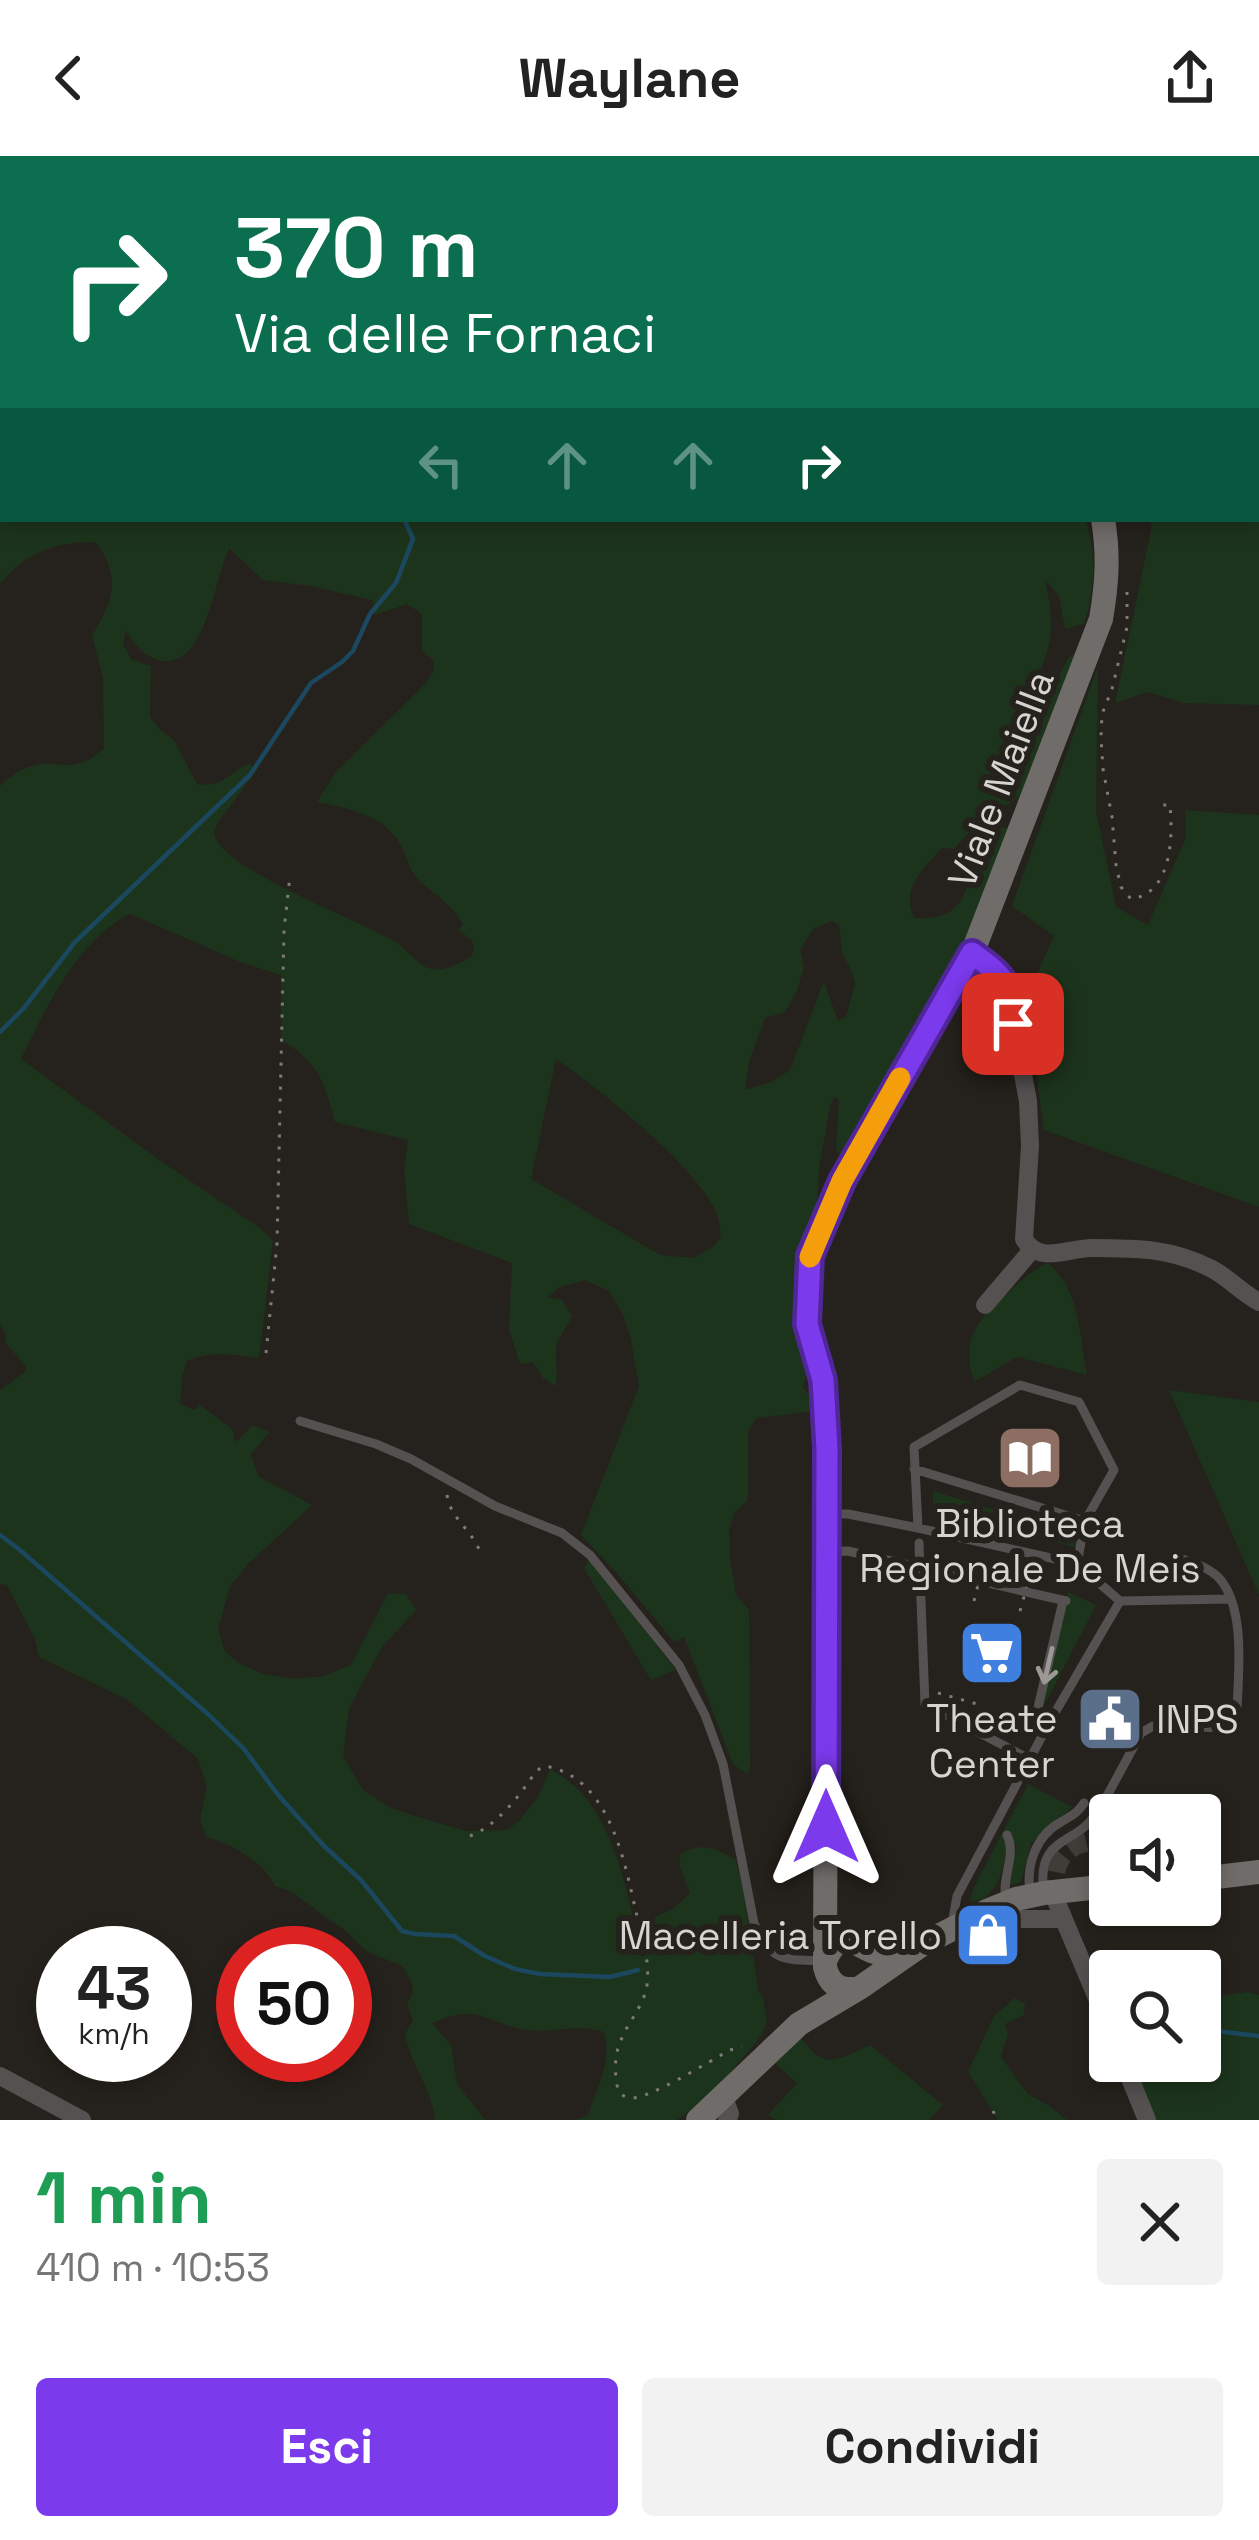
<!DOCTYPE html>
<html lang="it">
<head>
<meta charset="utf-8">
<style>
	:root { --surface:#fff; --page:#f2f2f2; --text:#222; --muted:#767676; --accent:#7c3aed }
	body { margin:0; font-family:"Space Grotesk",sans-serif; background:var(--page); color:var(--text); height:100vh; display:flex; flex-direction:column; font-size:45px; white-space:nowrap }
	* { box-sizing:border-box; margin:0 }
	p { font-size:39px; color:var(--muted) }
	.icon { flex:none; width:66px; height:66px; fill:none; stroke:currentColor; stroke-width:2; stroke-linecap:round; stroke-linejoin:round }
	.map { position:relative; height:1964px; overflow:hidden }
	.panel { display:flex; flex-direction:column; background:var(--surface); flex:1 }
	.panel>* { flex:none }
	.top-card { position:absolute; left:0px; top:0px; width:1260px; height:366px; box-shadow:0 6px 18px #0003; background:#0b6e4f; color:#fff; overflow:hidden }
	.tools { position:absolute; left:1089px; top:1638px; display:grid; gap:24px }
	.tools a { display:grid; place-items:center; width:132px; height:132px; border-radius:12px; background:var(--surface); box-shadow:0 6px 18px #0003; font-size:60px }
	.speed { position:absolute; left:36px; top:1770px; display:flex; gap:24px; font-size:60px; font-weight:700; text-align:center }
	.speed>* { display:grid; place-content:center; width:156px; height:156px; border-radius:50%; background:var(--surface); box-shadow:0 6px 18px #0003; line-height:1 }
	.speed small { font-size:30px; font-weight:400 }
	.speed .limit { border:18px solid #d22; background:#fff; color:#111 }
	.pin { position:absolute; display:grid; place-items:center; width:102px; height:102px; color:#fff; margin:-51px; border-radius:24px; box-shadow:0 6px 18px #0006 }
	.me { position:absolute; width:132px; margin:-66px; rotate:0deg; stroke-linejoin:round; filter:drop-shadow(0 0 9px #0008) }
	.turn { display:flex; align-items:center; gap:42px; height:252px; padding:0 36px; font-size:54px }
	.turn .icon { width:156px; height:156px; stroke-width:2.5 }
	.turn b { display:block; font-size:84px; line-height:102px }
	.lanes { display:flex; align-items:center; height:114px; padding:0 36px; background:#0003; justify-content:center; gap:60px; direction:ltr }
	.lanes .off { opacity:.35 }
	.round { display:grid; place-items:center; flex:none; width:126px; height:126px; border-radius:12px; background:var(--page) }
	.headline { display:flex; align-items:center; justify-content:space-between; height:204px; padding:0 36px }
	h1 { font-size:72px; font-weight:600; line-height:90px; color:#1e9e55 }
	.primary-button { display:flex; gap:24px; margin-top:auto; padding:24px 36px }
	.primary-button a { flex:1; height:138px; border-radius:12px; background:var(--accent); color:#fff; font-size:48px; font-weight:600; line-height:138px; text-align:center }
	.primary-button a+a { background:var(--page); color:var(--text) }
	header { display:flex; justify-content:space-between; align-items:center; height:156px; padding:0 36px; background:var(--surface); font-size:54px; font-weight:600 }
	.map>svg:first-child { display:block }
	.green { fill:#1d341c; fill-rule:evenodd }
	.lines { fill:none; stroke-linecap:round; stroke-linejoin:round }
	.stream { stroke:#1b485f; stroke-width:4.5 }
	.street-tunnel { stroke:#403c37; stroke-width:18; stroke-dasharray:18 9; stroke-linecap:butt }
	.path { stroke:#7f7c78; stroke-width:3; stroke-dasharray:3 9; stroke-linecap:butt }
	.lane { stroke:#545150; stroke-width:9 }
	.street { stroke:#545150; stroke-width:18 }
	.secondary { stroke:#706c69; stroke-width:24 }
	.path-bridge { stroke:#7f7c78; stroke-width:3; stroke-dasharray:3 9; stroke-linecap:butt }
	.lane-bridge { stroke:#545150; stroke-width:9 }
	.oneway { stroke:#9c9896 }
	.route-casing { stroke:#51269a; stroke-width:30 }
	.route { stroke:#7c3aed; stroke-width:21 }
	.slow { stroke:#f59e0b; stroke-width:21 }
	.labels { text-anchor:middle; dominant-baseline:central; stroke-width:12; stroke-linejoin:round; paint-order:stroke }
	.street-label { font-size:39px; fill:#d6d3d0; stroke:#25211c }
	.poi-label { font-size:39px; fill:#d6d3d0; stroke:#25211c }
</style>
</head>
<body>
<header><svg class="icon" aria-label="back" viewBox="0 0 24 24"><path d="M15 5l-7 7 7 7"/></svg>Waylane<svg class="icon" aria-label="share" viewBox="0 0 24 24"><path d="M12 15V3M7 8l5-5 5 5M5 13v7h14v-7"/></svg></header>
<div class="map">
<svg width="1259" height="1964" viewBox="0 0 1259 1964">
	<rect width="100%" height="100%" fill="#25211c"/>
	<path class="green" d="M0 0H735L734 3H3V147L0 149Z
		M971 0H1259V549L1183 547 1148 536 1115 547 1152 370 1149 363H1257V3H972Z
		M3 245V363H1085C1097 396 1095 435 1084 468L1065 473 1059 440 1045 424C1049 443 1053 464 1050 484 1046 505 1035 521 1036 542L1044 545 1069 501 1080 493 1030 634 976 669 954 693 942 692C922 714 901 732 914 762 963 766 971 734 972 692 980 681 992 667 1007 672L1013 681 966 804 843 1002 836 994 839 944 835 941 830 949 819 1012 809 1207 803 1232 817 1249 814 1255 757 1262 748 1274V1344L734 1357 729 1375 730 1404 736 1439 749 1454 750 1612 747 1618 733 1608 684 1481 674 1486 616 1416 581 1379 639 1230 630 1179 622 1157 609 1135 585 1124 560 1131 548 1141 562 1144 572 1160C568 1169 560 1179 557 1188 553 1202 560 1216 555 1230L543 1222 533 1206 520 1208 509 1174 512 1107 409 1068 404 1013 408 984 335 966C325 926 318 906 281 884V819L240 806 144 764 129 758C76 787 47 850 21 903L158 1003 261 1073 273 1085 259 1202C234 1199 211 1194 187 1205L182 1220 180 1248 195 1254 200 1249 233 1274V1282L237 1286 252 1269 270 1276 251 1298 258 1320 312 1349 248 1408 230 1430 218 1474 225 1495 237 1506 263 1518 295 1523 323 1520 351 1509 388 1437 406 1438 416 1454 382 1491 349 1552 343 1600 363 1634 391 1652 431 1665 467 1675 507 1674 520 1664 538 1641 550 1613C558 1618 566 1623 573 1629 616 1664 631 1751 642 1803 648 1795 651 1772 655 1761L674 1752 690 1737 679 1708 681 1697C705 1686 714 1692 736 1704L746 1747 758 1834 763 1843 767 1866 761 1880 712 1938 698 1949 677 1964H573L588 1960C596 1931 613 1906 604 1876 575 1866 554 1878 527 1874 484 1867 481 1846 432 1867L451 1889 457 1928 485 1964H435C432 1933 410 1908 405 1878L413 1864 407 1849 413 1836 411 1825 402 1810 366 1795 347 1776 290 1735 275 1730C265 1707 231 1687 206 1681L200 1664 207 1630 198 1603 128 1544 39 1501 35 1483 7 1429 0 1428V1234L25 1216 26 1211 6 1187 5 1177 0 1169V630C8 624 16 615 26 612 58 599 71 623 104 592L103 522 92 479C114 446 121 420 96 386 56 385 25 397 0 428V247ZM229 392 263 424 311 430 372 444 375 459 407 448 422 458V494L433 504 434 513 427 526 335 617 317 646C347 652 384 659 400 688 407 700 408 712 417 722 432 738 454 749 463 769L458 774 472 784 474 793 471 801C459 808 442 817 428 812 419 809 403 790 392 784 357 764 230 715 216 683 212 675 215 673 218 666L257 614 249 608C227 617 225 632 197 628L174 584 160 574 150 561 151 510 131 503 123 488 126 475C135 490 150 507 170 505 207 500 215 422 229 392ZM832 765 839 769 842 796 852 816 855 828 846 861 838 865 824 825 790 914 771 926 745 934 749 906 765 862 785 856 796 837 804 812 800 794 813 773ZM556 903C596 930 704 1016 718 1061 720 1067 720 1074 721 1080L713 1091 694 1102 660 1099 531 1023Z
		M1098 510 1096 655 1116 751 1148 769 1186 681 1185 654 1259 659V1051L1044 974 1026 843 1054 780 1012 750Z
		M1048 1107C1081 1135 1079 1180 1087 1219L1017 1201 974 1226C960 1179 978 1165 1010 1135 1023 1123 1032 1114 1048 1107Z
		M1169 1234 1259 1246V1439Z
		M933 1335 1077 1379 1075 1391 933 1355Z
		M589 1403 676 1514 651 1524 584 1412Z
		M1068 1436 1096 1449 1042 1554 1039 1552Z
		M1028 1628 1072 1651 1031 1687 1021 1726 1009 1729V1719L1017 1690 1013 1687 1006 1690C1006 1713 995 1746 970 1746L973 1733Z
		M1247 1836 1259 1839V1964H1156L1130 1905H1200V1843Z
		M1015 1842 1025 1848 1024 1859 1005 1868 1008 1878 1001 1901 1028 1938 1049 1950 1067 1964H998L968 1916 994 1860Z
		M798 1878C825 1915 833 1906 870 1889L943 1949 929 1964H777L768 1959 797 1927 771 1904Z"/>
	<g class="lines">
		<path class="stream" d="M308 0 309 3
			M0 876 24 852 75 786 250 619 311 527 342 506 353 495 370 458 396 427 413 383 404 363
			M0 1379 20 1394 209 1559 244 1593 279 1640 324 1690 361 1724 402 1775 415 1778 454 1780 485 1800 515 1813 540 1818 610 1821 638 1814
			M1208 1874 1259 1880"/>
		<path class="street-tunnel" d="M1056 1743C1050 1701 1069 1684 1110 1684"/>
		<path class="path" d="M1145 0 1147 3
			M1257 130 1259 132
			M1127 436V471L1112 533 1102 558 1101 581 1103 613 1112 661 1116 709 1121 731 1131 743C1172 737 1173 682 1170 649H1163
			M266 1197 277 1088 284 774 290 720
			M447 1339C450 1362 473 1375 480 1396
			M938 1537 984 1550
			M470 1680C497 1670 521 1638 536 1615L544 1610C609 1620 624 1703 636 1756 642 1779 650 1805 647 1829 644 1851 627 1866 620 1887 615 1898 615 1910 616 1923 617 1933 620 1941 631 1942 647 1944 712 1904 730 1894L742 1891
			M993 1955 997 1964"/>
		<path class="lane" d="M300 1265 376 1288 411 1303 495 1350 562 1377 590 1399 679 1509 705 1559 723 1608 754 1767C771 1807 784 1803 823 1805
			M914 1313 1085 1365
			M832 1358H848L918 1372 1077 1408 1120 1445 1049 1567 957 1740 952 1768
			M918 1372 914 1291 1020 1229 1079 1246 1114 1314 1085 1365 1077 1408
			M827 1396 848 1395 1066 1445
			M920 1419 925 1548 1029 1603
			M1120 1445 1230 1443
			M1049 1567 1036 1560 1063 1445
			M1107 1640 1141 1577 1153 1570 1236 1572C1237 1530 1249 1451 1217 1420 1207 1411 1194 1407 1182 1403
			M1030 1737C1026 1710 1035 1680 1061 1666 1072 1659 1077 1658 1084 1647
			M1044 1737C1035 1677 1079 1691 1098 1654
			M1006 1743C1001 1722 1017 1699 1007 1679"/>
		<path class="street" d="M972 798 1000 817 1006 829 1028 945 1030 990 1024 1083C1039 1109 1067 1092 1092 1092 1137 1092 1171 1092 1212 1113 1229 1122 1242 1137 1259 1146
			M985 1149 1031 1095
			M1057 1747 1110 1873
			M989 1754 998 1763H1062
			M1123 1905 1147 1964
			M0 1920 82 1964
			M724 1941 730 1958 727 1964"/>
		<path class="secondary" d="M937 0 938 3
			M0 158 3 157
			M0 230 3 228
			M1200 1723 1259 1716
			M825 1805C842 1767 855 1791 877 1797 888 1799 900 1795 909 1792
			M855 1833C839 1834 829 1828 825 1811L827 1293 823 1224 807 1168 810 1099 843 1025 972 798 1101 463C1107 428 1109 399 1103 363
			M698 1964 799 1868 861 1831 923 1788 989 1754 1016 1743 1044 1737 1110 1730"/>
		<path class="path-bridge" d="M974 1445 984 1405
			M1020 1455 1031 1416"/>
		<path class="lane-bridge" d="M919 1387 920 1419"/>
	</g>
	<defs><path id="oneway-shaft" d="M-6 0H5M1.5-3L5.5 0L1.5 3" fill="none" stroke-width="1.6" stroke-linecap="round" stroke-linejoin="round" transform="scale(3)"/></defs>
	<use class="oneway" href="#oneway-shaft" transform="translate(1048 1510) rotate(103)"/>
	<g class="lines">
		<g class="route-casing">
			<path id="route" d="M826 1671 827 1293 823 1224 807 1168 810 1100 842 1025 972 797C1009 824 1005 824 1013 868"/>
		</g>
		<use href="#route" class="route"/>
		<path class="slow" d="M810 1101 842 1025 900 922"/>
	</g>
	<defs>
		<g id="library-square" transform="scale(3.45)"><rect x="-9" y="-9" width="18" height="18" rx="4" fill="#8d6e63" stroke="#25211c"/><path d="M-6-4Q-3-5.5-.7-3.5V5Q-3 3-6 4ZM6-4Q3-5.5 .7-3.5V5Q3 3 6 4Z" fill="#fff"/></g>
		<g id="supermarket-square" transform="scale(3.45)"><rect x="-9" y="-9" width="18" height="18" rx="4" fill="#3f7fe0" stroke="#25211c"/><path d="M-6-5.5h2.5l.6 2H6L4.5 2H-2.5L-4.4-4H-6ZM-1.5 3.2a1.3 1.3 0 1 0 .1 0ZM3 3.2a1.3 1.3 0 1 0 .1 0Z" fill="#fff"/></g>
		<g id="civic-square" transform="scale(3.45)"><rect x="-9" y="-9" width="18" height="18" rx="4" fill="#5c6f8a" stroke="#25211c"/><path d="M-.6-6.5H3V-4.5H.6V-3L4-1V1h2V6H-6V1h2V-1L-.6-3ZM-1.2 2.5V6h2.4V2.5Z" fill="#fff"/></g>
		<g id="shop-square" transform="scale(3.45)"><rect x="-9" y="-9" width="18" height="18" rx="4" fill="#3f7fe0" stroke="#25211c"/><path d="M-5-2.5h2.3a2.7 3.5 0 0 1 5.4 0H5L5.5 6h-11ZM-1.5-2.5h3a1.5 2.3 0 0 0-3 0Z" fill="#fff"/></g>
	</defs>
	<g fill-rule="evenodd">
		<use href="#library-square" x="1030" y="1302"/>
		<use href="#supermarket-square" x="992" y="1497"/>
		<use href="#civic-square" x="1110" y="1563"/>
		<use href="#shop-square" x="988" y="1779"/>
	</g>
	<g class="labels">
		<g class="street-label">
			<text transform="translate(1001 623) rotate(-69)">Viale Maiella</text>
		</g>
		<g class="poi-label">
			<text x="1030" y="1367">Biblioteca<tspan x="1030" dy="45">Regionale De Meis</tspan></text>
			<text x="992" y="1562">Theate<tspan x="992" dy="45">Center</tspan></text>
			<text x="1156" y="1563" text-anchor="start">INPS</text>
			<text x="942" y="1779" text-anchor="end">Macelleria Torello</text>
		</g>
	</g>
</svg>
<div class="tools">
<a><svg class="icon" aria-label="sound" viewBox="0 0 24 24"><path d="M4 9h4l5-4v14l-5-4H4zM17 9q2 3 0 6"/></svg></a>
<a><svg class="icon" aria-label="search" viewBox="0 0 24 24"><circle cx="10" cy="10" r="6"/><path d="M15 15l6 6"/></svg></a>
</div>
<div class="speed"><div>43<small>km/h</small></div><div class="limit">50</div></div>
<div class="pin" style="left:1013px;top:868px;background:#d93025"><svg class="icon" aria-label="arrive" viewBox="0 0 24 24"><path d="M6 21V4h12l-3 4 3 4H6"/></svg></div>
<svg class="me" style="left:826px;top:1671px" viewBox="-20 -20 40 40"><path d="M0-17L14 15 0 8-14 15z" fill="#7c3aed" stroke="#fff" stroke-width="4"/></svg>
<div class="top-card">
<div class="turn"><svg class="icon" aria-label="right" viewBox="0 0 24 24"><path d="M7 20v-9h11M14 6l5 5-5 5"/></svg><div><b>370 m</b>Via delle Fornaci</div></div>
<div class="lanes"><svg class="icon off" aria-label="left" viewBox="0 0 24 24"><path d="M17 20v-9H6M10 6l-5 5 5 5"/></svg><svg class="icon off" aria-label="ahead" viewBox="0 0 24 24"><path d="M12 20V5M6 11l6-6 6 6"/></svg><svg class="icon off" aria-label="ahead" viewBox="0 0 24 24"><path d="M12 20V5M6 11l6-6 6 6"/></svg><svg class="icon" aria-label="right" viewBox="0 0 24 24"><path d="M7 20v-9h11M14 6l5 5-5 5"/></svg></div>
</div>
</div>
<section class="panel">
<div class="headline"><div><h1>1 min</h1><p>410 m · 10:53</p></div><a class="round"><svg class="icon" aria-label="close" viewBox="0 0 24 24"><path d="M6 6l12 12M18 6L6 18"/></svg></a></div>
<div class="primary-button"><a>Esci</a><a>Condividi</a></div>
</section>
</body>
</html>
